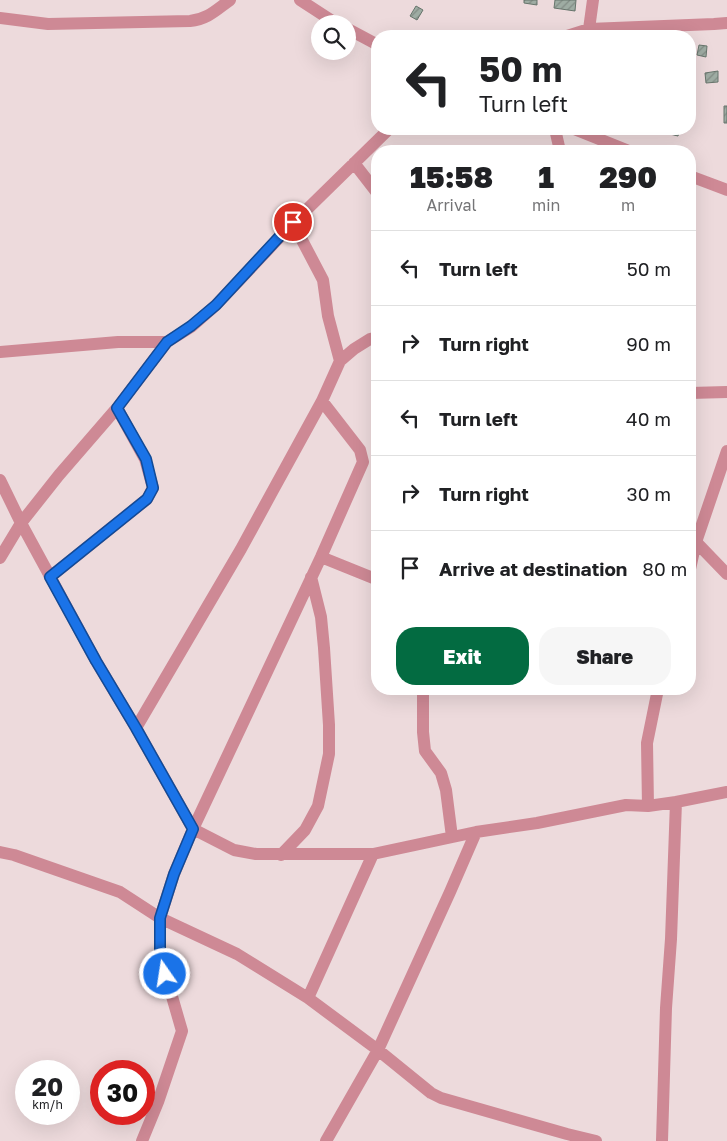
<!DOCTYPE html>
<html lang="en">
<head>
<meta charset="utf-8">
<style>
	:root { --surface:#fff; --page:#f6f6f6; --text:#202124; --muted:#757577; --line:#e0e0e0; --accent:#036b41 }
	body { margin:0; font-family:"Golos Text",sans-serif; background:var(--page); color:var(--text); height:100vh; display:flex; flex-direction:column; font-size:19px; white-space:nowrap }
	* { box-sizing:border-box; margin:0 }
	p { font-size:16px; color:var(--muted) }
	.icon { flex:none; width:28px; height:28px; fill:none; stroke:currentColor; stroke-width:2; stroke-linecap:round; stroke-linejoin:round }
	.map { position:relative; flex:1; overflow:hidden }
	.drawer { position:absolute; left:371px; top:145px; width:325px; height:550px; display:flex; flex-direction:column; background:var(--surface); border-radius:20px; box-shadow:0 5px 20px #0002 }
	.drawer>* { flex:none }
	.hud { position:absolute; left:371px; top:30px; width:325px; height:105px; border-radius:20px; box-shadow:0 5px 20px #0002; background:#fff; color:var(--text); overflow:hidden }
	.fabs { position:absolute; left:311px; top:15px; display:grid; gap:10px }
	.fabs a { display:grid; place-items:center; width:45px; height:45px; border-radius:50%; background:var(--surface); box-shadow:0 5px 20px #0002; font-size:25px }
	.speed { position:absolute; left:15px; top:1060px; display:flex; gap:10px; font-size:25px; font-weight:700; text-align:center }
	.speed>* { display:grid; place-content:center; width:65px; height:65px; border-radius:50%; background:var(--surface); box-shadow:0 5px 20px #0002; line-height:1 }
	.speed small { font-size:12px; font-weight:400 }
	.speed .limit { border:8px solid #d22; background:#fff; color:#111 }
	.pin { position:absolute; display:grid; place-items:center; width:42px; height:42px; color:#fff; margin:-21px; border:2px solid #fff; border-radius:50%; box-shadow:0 1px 5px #0007 }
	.me { position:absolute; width:55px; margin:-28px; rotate:347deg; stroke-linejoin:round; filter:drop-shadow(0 0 4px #0008) }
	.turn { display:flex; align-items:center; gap:18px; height:105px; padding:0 25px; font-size:22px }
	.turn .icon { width:65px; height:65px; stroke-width:2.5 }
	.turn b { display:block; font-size:35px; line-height:42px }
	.eta { display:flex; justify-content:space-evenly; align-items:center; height:85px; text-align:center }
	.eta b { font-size:30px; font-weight:800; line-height:35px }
	.button { display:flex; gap:10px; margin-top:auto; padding:10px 25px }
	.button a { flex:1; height:58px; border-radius:20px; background:var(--accent); color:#fff; font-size:20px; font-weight:800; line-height:58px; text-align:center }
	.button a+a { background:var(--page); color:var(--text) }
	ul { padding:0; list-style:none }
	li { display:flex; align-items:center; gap:15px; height:75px; padding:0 25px; border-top:1px solid var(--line) }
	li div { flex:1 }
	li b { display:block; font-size:19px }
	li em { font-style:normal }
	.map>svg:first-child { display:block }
	.building { fill:url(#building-hatch); stroke:#67756c }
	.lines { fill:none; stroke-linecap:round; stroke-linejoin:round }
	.street { stroke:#ce8995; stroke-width:12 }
	.route-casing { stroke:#114b97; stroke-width:12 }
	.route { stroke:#1a73e8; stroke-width:9 }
</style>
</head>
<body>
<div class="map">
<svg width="727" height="1141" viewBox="0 0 727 1141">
	<defs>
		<pattern id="building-hatch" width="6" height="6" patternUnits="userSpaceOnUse" patternTransform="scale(1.25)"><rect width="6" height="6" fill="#9eaca3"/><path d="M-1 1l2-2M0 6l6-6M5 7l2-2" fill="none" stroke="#828c85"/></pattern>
	</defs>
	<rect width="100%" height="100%" fill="#eddadc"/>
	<path class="building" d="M524 0H537V5L524 3Z
		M555 0H576L575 11 554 8Z
		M416 6 423 10 417 20 410 16Z
		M699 45 707 46 706 57 697 55Z
		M718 71V82L706 83 705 73Z
		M724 106H727V123H724Z
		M671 129H680L678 136 670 134Z"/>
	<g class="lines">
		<path class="street" d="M300 0 337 24
			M0 18 48 24 190 21C208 19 216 10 230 0
			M348 29 378 45
			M589 29 593 0
			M567 36 589 29 714 24 727 23
			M555 129 560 151
			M574 129 629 151
			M354 163 378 194
			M690 176 727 190
			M293 223 323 280 328 316 340 361
			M0 352 118 342H167
			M690 393 727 392
			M0 480 21 523 96 661 136 728 193 829 234 850 256 854H373L476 832 537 823 626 805 648 806
			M690 541 696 542 727 574
			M321 557 378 580
			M0 558 21 523 59 475 117 408 167 342 191 327 216 305 293 223 389 129
			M690 569 696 542 727 451
			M50 577 147 499 153 488 145 459 117 408
			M423 689V732L425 751 441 773 446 790 452 837
			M658 689 647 743 648 806 676 802 671 939 666 1008 662 1141
			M136 728 241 549 271 494 322 401
			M676 802 727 792
			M0 852 14 855 120 892 160 918 237 954 308 998 378 1050 431 1093 441 1098 567 1134 596 1141
			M281 855 305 830 318 806 329 754V725L324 648 321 617 311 577
			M308 998 373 854
			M142 1141 158 1102 182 1031 160 955V918L174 874 193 829 321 557 363 462 360 450 322 401 340 361 354 349 370 339 378 337
			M326 1141 378 1050 450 892 476 832"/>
	</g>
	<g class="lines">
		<g class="route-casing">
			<path id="route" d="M165 974 160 955V918L174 874 193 829 136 728 96 661 50 577 147 499 153 488 146 459 117 408 167 342 191 326 216 305 293 222"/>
		</g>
		<use href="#route" class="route"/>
	</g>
</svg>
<div class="fabs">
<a><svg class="icon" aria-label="search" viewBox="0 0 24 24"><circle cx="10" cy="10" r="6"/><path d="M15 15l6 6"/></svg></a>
</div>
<div class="speed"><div>20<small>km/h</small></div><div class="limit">30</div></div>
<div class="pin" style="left:293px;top:222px;background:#d93025"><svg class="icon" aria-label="arrive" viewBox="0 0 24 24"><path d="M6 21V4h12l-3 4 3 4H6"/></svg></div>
<svg class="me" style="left:165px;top:974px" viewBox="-20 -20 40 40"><circle r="17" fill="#1a73e8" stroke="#fff" stroke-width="3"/><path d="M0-11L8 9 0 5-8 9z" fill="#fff"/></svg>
<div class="hud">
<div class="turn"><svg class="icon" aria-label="left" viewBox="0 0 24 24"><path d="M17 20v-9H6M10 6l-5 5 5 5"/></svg><div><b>50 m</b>Turn left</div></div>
</div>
<section class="drawer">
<div class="eta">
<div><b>15:58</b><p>Arrival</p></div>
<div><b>1</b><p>min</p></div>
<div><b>290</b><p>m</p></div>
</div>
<ul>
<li><svg class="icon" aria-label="left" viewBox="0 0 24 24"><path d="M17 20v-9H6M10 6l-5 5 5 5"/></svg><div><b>Turn left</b></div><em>50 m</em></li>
<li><svg class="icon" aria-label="right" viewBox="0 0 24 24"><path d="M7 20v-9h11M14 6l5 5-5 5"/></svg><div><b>Turn right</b></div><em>90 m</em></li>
<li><svg class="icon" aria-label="left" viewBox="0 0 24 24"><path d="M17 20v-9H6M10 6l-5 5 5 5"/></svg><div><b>Turn left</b></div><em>40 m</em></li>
<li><svg class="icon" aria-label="right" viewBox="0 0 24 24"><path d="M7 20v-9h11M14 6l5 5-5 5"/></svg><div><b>Turn right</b></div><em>30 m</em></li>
<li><svg class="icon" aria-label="arrive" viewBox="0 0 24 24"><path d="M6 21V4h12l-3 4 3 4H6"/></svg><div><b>Arrive at destination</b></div><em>80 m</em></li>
</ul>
<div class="button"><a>Exit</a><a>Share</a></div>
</section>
</div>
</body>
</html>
